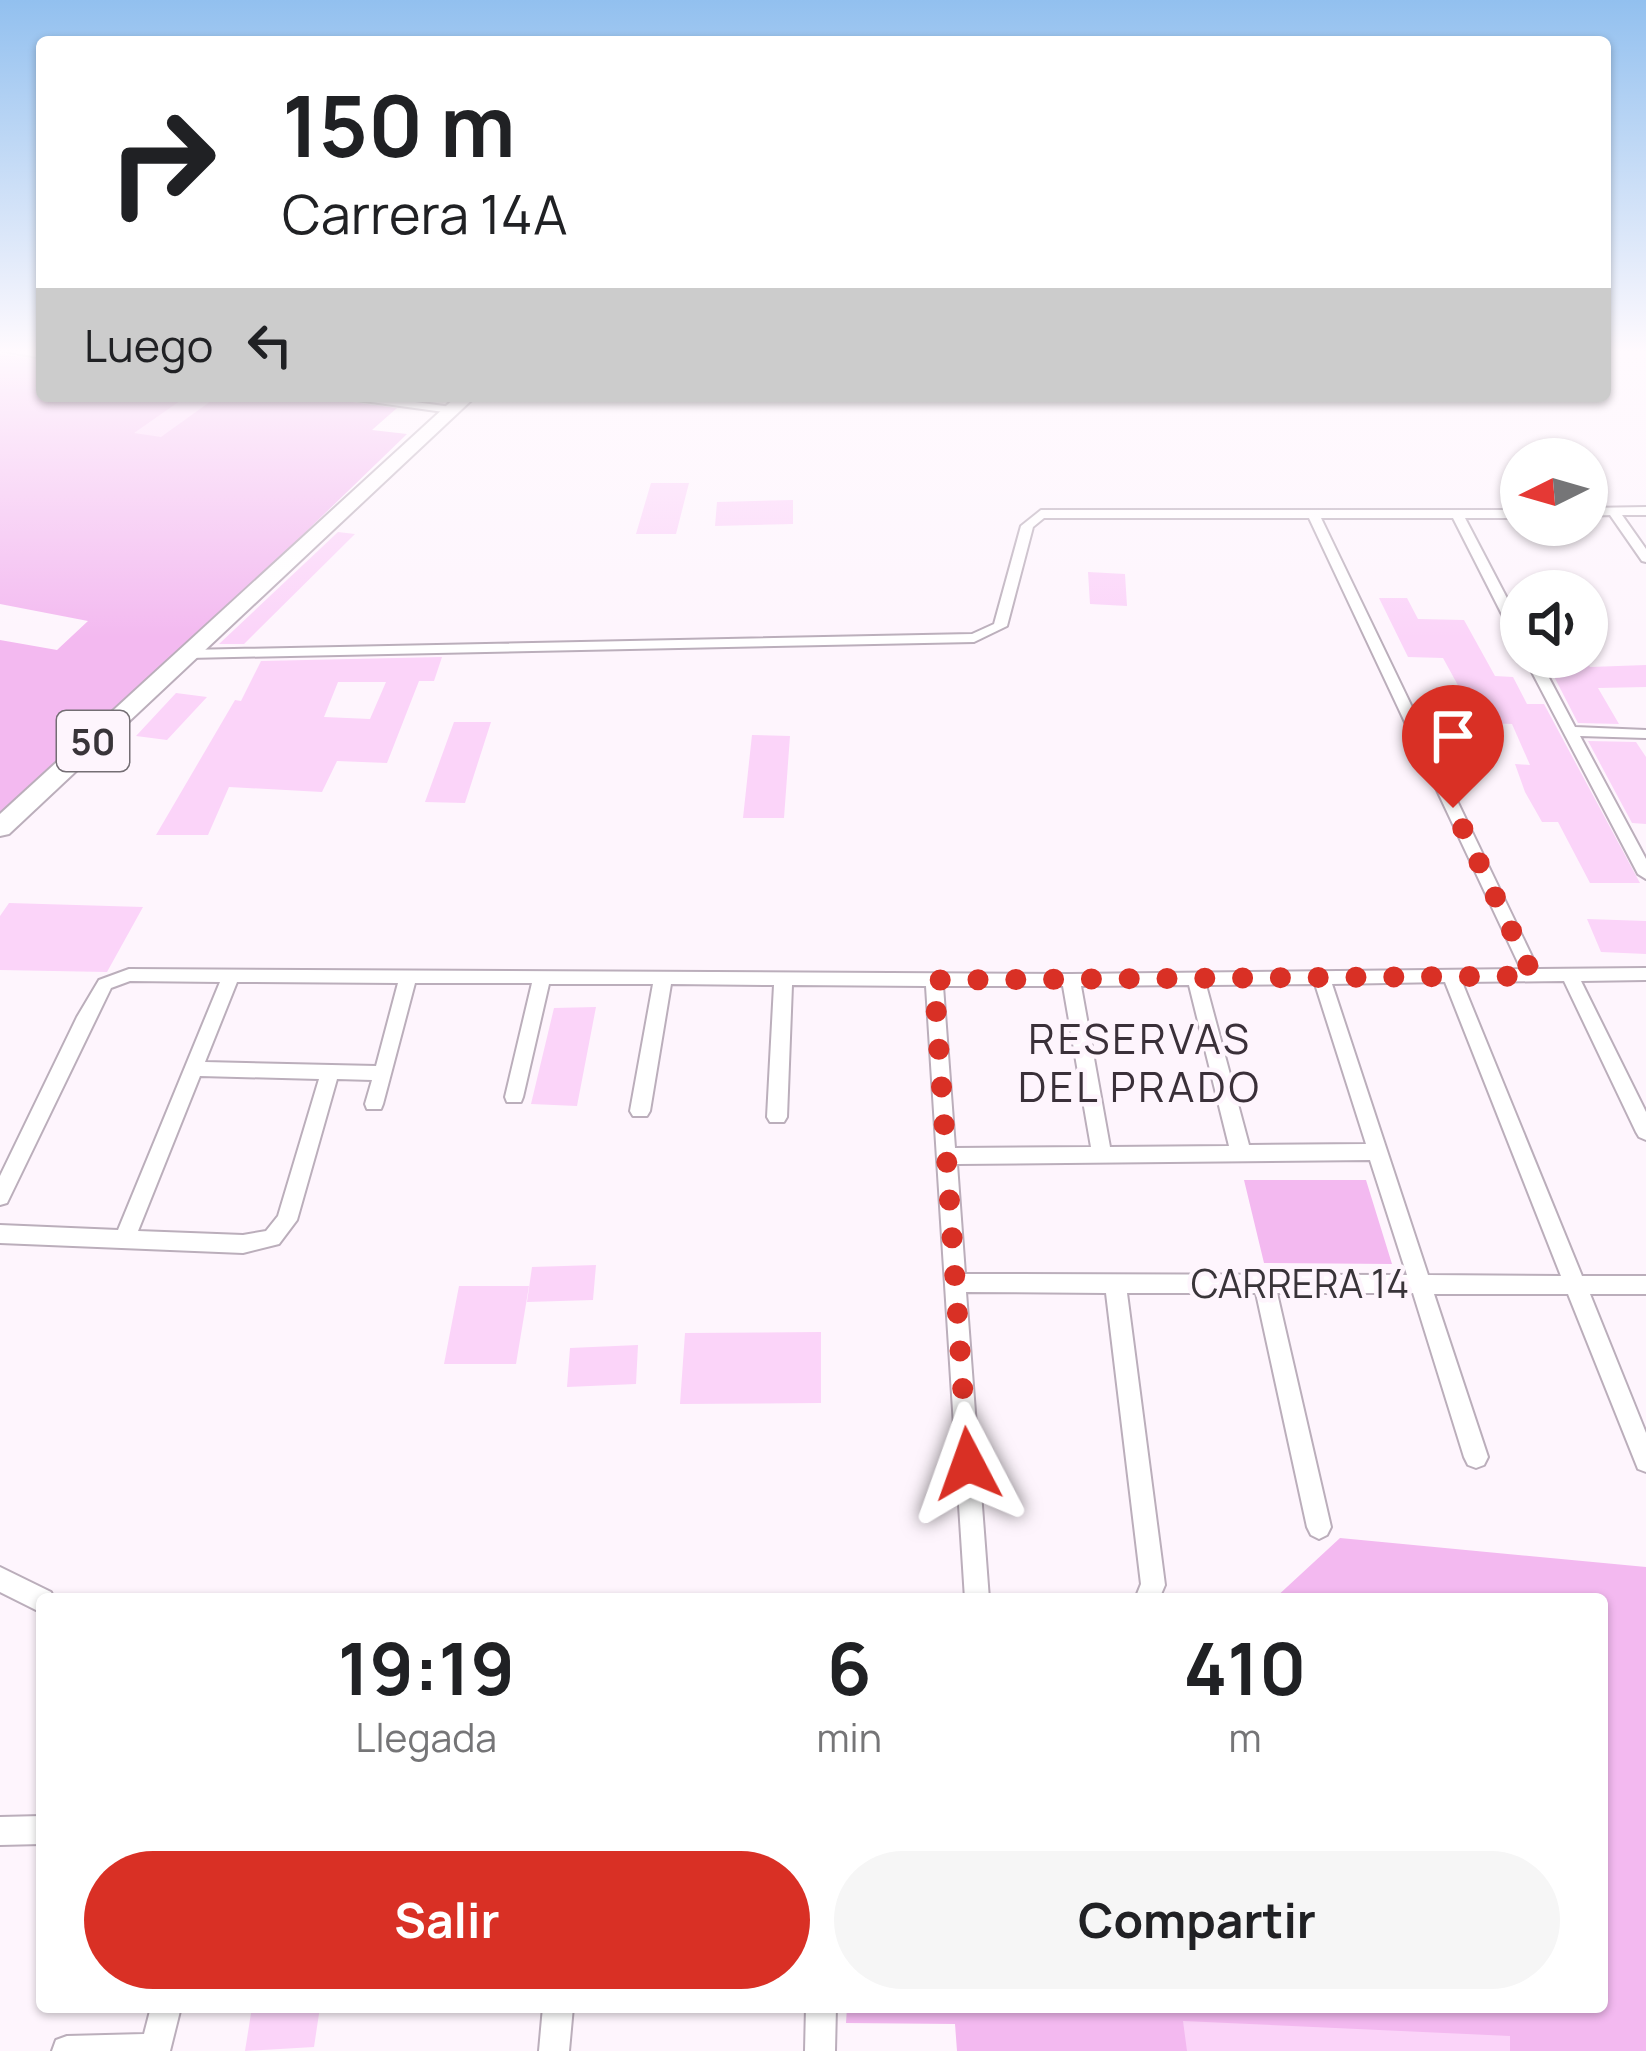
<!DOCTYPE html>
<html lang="es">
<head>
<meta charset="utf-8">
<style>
	:root { --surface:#fff; --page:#f6f6f6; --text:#202124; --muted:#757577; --accent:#d93025 }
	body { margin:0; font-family:Manrope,sans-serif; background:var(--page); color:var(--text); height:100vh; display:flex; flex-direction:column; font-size:45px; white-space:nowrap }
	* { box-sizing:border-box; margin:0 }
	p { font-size:39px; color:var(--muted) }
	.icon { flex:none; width:66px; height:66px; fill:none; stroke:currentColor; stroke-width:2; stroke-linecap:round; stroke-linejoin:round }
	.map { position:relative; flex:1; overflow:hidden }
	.details { position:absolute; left:36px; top:1593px; width:1572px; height:420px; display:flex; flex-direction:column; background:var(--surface); border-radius:12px; box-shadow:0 3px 9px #0004 }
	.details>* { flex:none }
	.guide { position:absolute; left:36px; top:36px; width:1575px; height:366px; border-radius:12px; box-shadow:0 3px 9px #0004; background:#fff; color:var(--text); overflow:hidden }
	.needle { width:78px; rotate:265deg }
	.buttons { position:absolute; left:1500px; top:438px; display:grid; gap:24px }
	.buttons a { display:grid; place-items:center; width:108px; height:108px; border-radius:50%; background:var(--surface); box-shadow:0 3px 9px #0004; font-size:60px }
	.pin { position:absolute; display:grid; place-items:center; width:102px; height:102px; color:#fff; margin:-123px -51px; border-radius:50% 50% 50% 0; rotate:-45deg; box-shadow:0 0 12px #0007 }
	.pin .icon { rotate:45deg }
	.me { position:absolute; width:132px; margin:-66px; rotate:356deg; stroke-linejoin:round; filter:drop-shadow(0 0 9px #0008) }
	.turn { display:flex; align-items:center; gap:42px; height:252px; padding:0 48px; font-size:54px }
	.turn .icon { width:156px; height:156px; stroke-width:2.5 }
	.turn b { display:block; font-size:84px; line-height:102px }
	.then { display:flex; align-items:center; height:114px; padding:0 48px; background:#0003; gap:24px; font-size:45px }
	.eta { display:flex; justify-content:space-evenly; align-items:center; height:204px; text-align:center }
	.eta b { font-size:72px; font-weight:700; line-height:84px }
	.primary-button { display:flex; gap:24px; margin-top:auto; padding:24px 48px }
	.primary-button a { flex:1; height:138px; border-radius:72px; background:var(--accent); color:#fff; font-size:48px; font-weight:700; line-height:138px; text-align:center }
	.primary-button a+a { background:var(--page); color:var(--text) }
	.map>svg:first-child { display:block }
	.green { fill:#f3b9f0 }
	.building { fill:#fbd4f9; fill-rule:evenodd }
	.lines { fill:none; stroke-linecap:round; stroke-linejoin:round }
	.minor-casing { stroke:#bbaebb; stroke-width:4 }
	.trunk-casing { stroke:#bbaebb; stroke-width:4 }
	.minor { fill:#fff; fill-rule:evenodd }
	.trunk { fill:#fff; fill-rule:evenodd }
	.route { stroke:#d93025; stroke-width:21; stroke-dasharray:0 37.8 }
	.labels { text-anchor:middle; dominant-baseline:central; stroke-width:9; stroke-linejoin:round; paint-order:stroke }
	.shield { fill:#fef5fd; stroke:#746e74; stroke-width:3 }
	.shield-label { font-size:36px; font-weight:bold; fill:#393439 }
	.street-label { font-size:39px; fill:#393439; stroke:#fef5fd }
	.neighbourhood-label { font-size:42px; letter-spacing:3px; fill:#3a3039; stroke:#fef5fd }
</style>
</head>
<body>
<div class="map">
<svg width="1646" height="2051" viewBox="0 0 1646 2051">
	<rect width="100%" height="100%" fill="#fef5fd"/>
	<path class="green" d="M0 354 42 360V396H309L397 408 372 430 407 434 165 668 0 816V640L57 650 88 621 0 604Z
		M1244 1180H1366L1392 1264 1264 1263Z
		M1340 1538 1646 1567V2051H957L955 2024 846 2023 847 2007H1602V1599H1274Z"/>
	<path class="building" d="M187 396H218L161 437 134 433Z
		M651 483H689L676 534H636Z
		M793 500V524L715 526 717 502Z
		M338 532 355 534 244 644H219Z
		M1088 572 1125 574 1127 606 1090 604Z
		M1379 598H1407L1418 619 1464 620 1495 676 1513 677 1527 704H1544L1640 883H1590L1558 822H1542L1525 792 1515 764 1530 765 1512 724 1456 722 1445 700H1466L1443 658 1408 657Z
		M442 657 434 681H419L387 763 337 761 322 792 229 787 208 835H156L235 700 241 701 261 661ZM338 682H386L370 719 324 717Z
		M1544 657H1585L1590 667 1646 665V687L1598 688 1619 724 1578 723Z
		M176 693 207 697 167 740 136 736Z
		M454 722H491L465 803 425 802Z
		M752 735 790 736 784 818H743Z
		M1588 741 1636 742 1646 757V824L1632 823Z
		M9 903 143 907 107 972 0 970V916Z
		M1587 919 1646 921V954L1601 952Z
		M596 1007 577 1106 531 1104 554 1008Z
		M596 1265 593 1300 527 1302 532 1267Z
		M459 1286H529L516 1364H444Z
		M821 1332V1403L680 1404 685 1333Z
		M638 1345 636 1384 567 1387 570 1348Z
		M252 2007H320L314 2047 245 2051Z
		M1183 2021 1510 2036V2051H1187Z"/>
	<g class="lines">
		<g class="minor-casing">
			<path id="minor" d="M4 351 42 352V358Z
				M344 396H372L451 407 456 410 451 413 349 399Z
				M1646 507V515H1622L1646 549V562L1642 561 1610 515 1587 516V508Z
				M1041 510H1521V518H1465L1521 625V642L1514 638 1453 518H1321L1538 969 1646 968V980L1581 981 1646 1112V1140L1639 1137 1636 1132 1564 981 1462 982 1582 1276H1646V1294H1590L1646 1433V1472L1638 1469 1568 1294H1434L1488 1457 1484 1465 1476 1468 1468 1465 1464 1457 1413 1293H1277L1331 1527 1327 1535 1319 1539 1311 1535 1307 1527 1256 1293H1127L1165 1585 1159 1599H1135L1141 1584 1106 1293 966 1292 989 1599H965L926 986 792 985 787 1117 784 1122H770L767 1117 774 985 671 984 650 1111 647 1116H633L630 1111 653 984H549L523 1097 521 1102H507L505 1097 532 983H415L383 1104 381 1109H367L365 1104 372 1080 337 1079 297 1220 279 1244 243 1253 0 1243V1225L118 1230 220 982 130 981 111 988 7 1203 0 1205V1176L77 1017 99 980 129 969 1071 974 1521 969 1309 518H1044L1033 527 1007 626 974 642 188 658 181 654 188 650 972 634 994 624 1021 526ZM237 982 398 983 376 1066 205 1062ZM1445 982 1561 1276 1428 1275 1332 984ZM1315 984 1366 1144 1249 1145 1206 985ZM1189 985 1229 1146 1110 1147 1081 986ZM943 986H1063L1091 1147 955 1148ZM200 1076 319 1079 278 1216 266 1231 243 1235 138 1231ZM1370 1160 1407 1275 965 1274 957 1164Z
				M1524 657H1538L1575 727 1646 730V738L1580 736 1646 859V879L1638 874Z
				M0 1567 51 1592 54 1599H42V1613L0 1592Z
				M42 1816V1844L0 1845V1817Z
				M151 2007H181L170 2051H52L56 2040 67 2036 144 2034Z
				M543 2007H573L569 2051H539Z
				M806 2007H836L835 2051H805Z"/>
		</g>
		<g class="trunk-casing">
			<path id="trunk" d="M457 396H476L9 834 0 836V814Z"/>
		</g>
		<use href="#minor" class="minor"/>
		<use href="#trunk" class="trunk"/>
	</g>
	<linearGradient id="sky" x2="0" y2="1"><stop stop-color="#92c0ef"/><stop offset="0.55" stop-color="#fffafe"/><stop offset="1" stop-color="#fffafe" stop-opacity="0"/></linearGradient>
	<rect width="1646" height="638" fill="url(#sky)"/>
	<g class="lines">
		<path class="route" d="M968 1464 934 980 1533 976 1453 808"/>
	</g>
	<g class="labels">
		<rect class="shield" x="57" y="711" width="72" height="60" rx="9"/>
		<g class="shield-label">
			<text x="93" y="741">50</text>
		</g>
		<g class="street-label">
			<text x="1300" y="1283">CARRERA 14</text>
		</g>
		<g class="neighbourhood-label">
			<text x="1140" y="1038">RESERVAS<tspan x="1140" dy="48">DEL PRADO</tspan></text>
		</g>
	</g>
</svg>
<div class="buttons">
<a><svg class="needle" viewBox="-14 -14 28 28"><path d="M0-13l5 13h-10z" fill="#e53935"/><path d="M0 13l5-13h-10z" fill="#757577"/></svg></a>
<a><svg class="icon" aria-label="sound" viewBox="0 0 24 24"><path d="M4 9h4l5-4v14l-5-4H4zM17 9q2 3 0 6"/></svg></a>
</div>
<div class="pin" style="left:1453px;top:808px;background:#d93025"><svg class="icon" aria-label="arrive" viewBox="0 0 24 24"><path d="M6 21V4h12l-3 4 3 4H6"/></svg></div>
<svg class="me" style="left:968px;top:1464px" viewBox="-20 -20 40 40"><path d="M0-17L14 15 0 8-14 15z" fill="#d93025" stroke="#fff" stroke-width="4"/></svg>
<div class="guide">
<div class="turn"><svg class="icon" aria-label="right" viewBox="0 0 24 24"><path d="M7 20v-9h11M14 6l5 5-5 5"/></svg><div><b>150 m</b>Carrera 14A</div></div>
<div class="then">Luego<svg class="icon" aria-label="left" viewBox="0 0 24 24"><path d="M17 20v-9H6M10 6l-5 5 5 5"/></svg></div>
</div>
<section class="details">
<div class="eta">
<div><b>19:19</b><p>Llegada</p></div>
<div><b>6</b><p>min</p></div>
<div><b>410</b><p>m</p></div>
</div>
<div class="primary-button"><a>Salir</a><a>Compartir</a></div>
</section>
</div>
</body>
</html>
